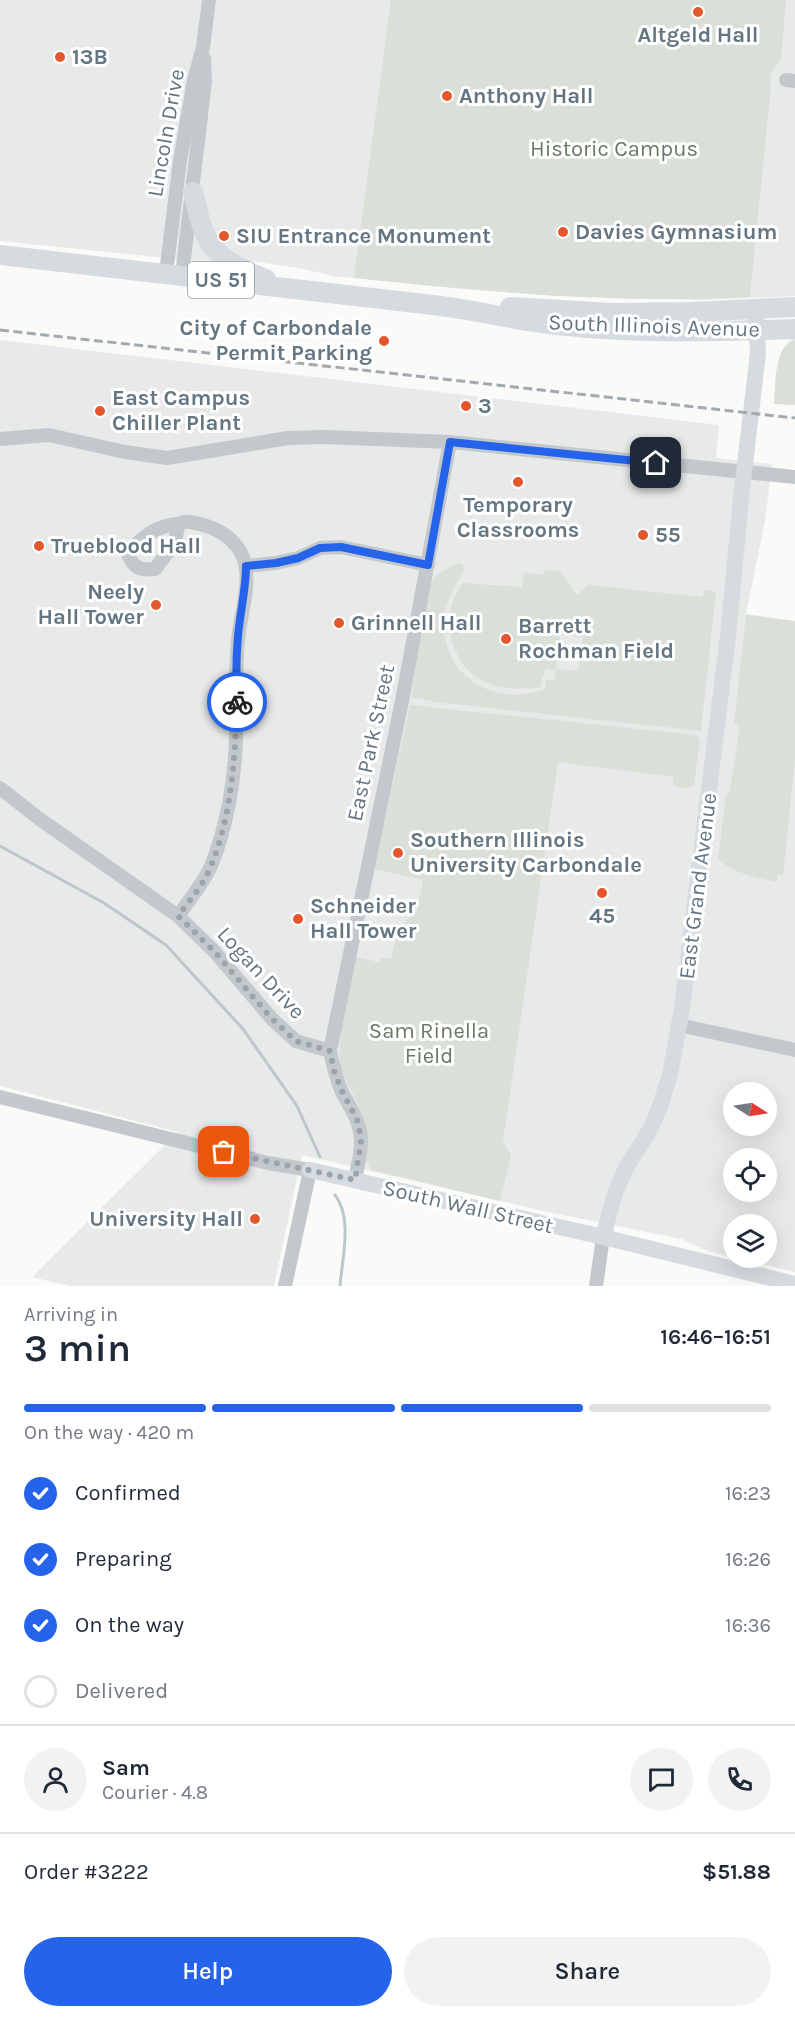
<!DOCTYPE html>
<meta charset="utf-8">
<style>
:root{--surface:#fff;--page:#f2f2f3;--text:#1f2937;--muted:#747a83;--line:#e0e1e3;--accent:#2563eb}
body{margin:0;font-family:Karla,sans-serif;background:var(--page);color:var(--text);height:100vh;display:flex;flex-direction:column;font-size:22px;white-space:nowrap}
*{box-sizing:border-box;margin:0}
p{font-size:20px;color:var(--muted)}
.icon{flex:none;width:33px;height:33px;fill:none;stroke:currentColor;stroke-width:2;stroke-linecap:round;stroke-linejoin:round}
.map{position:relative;height:1286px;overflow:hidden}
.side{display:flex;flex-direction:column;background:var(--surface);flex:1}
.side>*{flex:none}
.needle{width:39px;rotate:102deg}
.tools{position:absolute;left:723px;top:1082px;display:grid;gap:12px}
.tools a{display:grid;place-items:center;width:54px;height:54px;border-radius:50%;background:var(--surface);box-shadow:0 6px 24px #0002;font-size:30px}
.pin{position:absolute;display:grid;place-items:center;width:51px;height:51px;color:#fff;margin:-26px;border-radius:12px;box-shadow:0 3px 9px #0006}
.courier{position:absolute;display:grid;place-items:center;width:60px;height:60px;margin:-30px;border:4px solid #2563eb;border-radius:50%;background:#fff;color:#222;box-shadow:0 2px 8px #0007}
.overview em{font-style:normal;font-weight:600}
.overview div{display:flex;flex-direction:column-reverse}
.overview{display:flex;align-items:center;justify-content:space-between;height:102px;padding:0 24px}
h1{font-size:39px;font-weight:600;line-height:45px}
.bar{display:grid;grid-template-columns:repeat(4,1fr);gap:9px 6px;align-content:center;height:72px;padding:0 24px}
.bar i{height:8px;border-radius:4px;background:var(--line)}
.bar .current{background:var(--accent)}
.bar p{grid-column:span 4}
.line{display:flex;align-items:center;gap:15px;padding:0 24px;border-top:2px solid var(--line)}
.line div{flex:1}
.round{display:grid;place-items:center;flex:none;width:63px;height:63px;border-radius:32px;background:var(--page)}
ol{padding:0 24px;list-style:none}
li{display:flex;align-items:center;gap:18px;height:66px}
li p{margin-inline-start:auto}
li .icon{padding:6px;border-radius:50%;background:var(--accent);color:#fff;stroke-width:4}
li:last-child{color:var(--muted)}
li i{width:33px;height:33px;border:3px solid var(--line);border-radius:50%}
.cta{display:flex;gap:12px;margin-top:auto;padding:12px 24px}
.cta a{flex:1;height:69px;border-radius:36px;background:var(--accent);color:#fff;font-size:24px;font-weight:600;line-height:69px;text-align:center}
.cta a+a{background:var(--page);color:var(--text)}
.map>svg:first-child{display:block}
.built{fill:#e8e9e9;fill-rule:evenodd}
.green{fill:#dadfd7;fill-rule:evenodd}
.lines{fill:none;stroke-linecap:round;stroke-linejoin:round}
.stream{stroke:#bbc7cb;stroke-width:3}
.minor{stroke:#c3c8cc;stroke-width:14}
.major{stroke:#d6dbdf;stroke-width:16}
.highway{stroke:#d6dbdf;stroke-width:20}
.rail{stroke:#a2aab0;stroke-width:3;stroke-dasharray:9 4.5;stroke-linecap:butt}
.done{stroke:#99a4ac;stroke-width:6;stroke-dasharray:0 10.8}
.route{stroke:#2563eb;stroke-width:8}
.poi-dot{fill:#e4572e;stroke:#fff;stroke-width:2}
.labels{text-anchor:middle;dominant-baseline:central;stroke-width:6;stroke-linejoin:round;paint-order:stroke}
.shield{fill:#fff;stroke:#939fa8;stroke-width:1.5}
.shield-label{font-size:21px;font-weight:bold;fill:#657683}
.poi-label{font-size:22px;font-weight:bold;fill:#657683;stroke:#fff;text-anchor:start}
.street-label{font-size:22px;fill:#657683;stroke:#fff}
.park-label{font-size:22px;fill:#687a64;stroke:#fff}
</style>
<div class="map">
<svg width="795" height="1286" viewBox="0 0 795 1286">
<rect width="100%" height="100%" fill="#fafaf8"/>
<path class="built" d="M0 0H795V296L700 300 555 296 332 276 304 269 238 259 216 263 0 241Z
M0 340 719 425 716 458 772 464 765 521 746 614 795 621V1272L710 1252 682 1239 543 1211 302 1155 274 1286H70L32 1277 178 1132 0 1086ZM734 1092H766V1125H734ZM734 1158H766V1191H734ZM734 1224H766V1257H734Z"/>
<path class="green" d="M391 0H786L781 60C773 68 768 75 771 86L750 297C618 304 485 292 354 278Z
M795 339V405L774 404C776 384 773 347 795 339Z
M457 564H461L465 568C457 584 445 599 444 618 440 676 494 708 545 689L546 680H554L556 670 546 669 542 678 541 687C504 692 471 686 455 650 449 636 448 619 452 604 454 597 459 590 462 583L522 587 524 572 543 575 544 570 560 571 577 595 588 585 703 597 704 590 716 592 701 731 435 702 412 697 415 662 429 585 438 574ZM560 635 583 637 578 671 556 669Z
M746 615 795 621V760L783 875H778L776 882C755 878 736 873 718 860V857L726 796 730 790 739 733V728L737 727V724L734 723Z
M410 705 696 735 700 740 694 785 687 789 677 787 673 783V777L558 762 503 1141 511 1156 500 1201 372 1170C361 1159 370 1140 366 1126 362 1106 349 1090 342 1071 333 1045 351 985 356 957L379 962 381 958H391L399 927 417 911 423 880 374 869Z"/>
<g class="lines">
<path class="stream" d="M0 846 104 903 166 945 243 1029 297 1106 320 1157
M335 1195C353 1218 342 1259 340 1286"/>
<path class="minor" d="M786 80 795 81
M166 273 180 161 194 80 203 47 209 0
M182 275 205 82 204 58
M0 439 49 435 125 452 167 458 288 438 325 437 450 442 795 477
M246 566 276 563 298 558 320 548 341 547 428 565
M0 788 41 820 178 916 214 951 272 1019 296 1041 330 1051C333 1065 336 1079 342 1092 350 1108 360 1120 361 1139 362 1152 357 1167 355 1181
M178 916C189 900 203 884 211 866 227 827 235 779 236 737 237 704 235 673 238 640 240 613 255 576 240 551 229 533 209 525 190 522 185 521 182 523 177 524 157 526 140 538 128 554 133 568 141 571 155 569L174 544 179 524
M679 1025 795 1050
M330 1051 402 701 450 442
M0 1097 268 1163 310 1170 285 1286
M596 1286 603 1237"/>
<path class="major" d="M310 1170 603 1237 795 1284
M603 1237 615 1193 626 1168 651 1128 660 1106 670 1075 682 1008 728 636 741 498 758 353 756 319"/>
<path class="highway" d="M193 192C197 206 199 221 205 234 216 259 243 270 266 279
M0 255C145 271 289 289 433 305 469 309 505 318 541 323 625 334 711 332 795 329
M510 307 612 313 692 312 795 307"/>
<path class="rail" d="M0 330 795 418"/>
</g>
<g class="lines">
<path class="done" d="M224 1152 355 1180 361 1142 360 1134 358 1122 342 1091 334 1071 330 1051 296 1041 272 1019 214 951 178 916C190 900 204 884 211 866 232 814 235 757 237 702"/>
<path class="route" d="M237 702C236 680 236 658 238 636 240 612 246 590 246 566L276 563 298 558 320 548 341 547 428 565 450 442 656 463"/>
</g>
<g class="poi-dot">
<circle cx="698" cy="12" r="6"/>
<circle cx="60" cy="57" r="6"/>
<circle cx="447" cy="96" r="6"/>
<circle cx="563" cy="232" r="6"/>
<circle cx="224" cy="236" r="6"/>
<circle cx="384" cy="341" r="6"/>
<circle cx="466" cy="406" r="6"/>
<circle cx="100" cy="411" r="6"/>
<circle cx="518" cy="482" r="6"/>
<circle cx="643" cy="535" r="6"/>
<circle cx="39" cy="546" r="6"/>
<circle cx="156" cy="605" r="6"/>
<circle cx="339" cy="623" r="6"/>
<circle cx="506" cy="639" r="6"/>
<circle cx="398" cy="853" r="6"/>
<circle cx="602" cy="893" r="6"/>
<circle cx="298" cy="919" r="6"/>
<circle cx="255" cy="1219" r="6"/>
</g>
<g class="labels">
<rect class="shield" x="188" y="262" width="66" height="36" rx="4.5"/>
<g class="shield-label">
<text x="221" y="280">US 51</text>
</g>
<g class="poi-label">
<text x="698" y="35" text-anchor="middle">Altgeld Hall</text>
<text x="72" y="57">13B</text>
<text x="459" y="96">Anthony Hall</text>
<text x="575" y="232">Davies Gymnasium</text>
<text x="236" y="236">SIU Entrance Monument</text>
<text x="372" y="328" text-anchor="end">City of Carbondale<tspan x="372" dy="25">Permit Parking</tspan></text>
<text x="112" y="398">East Campus<tspan x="112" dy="25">Chiller Plant</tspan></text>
<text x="478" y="406">3</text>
<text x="518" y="505" text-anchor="middle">Temporary<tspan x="518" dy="25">Classrooms</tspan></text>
<text x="655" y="535">55</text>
<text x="51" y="546">Trueblood Hall</text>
<text x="144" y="592" text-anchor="end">Neely<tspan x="144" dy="25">Hall Tower</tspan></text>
<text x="351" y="623">Grinnell Hall</text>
<text x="518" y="626">Barrett<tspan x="518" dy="25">Rochman Field</tspan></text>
<text x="410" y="840">Southern Illinois<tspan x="410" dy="25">University Carbondale</tspan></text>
<text x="310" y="906">Schneider<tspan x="310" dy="25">Hall Tower</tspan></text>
<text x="602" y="916" text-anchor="middle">45</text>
<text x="243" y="1219" text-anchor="end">University Hall</text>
</g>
<g class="street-label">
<text transform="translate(166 133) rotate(-80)">Lincoln Drive</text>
<text transform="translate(654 326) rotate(2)">South Illinois Avenue</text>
<text transform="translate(371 743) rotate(-78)">East Park Street</text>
<text transform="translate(698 886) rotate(-83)">East Grand Avenue</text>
<text transform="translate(261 973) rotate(47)">Logan Drive</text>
<text transform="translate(468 1207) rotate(13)">South Wall Street</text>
</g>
<g class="park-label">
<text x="614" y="149">Historic Campus</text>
<text x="429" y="1031">Sam Rinella<tspan x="429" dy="25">Field</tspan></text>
</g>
</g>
</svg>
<div class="tools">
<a><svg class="needle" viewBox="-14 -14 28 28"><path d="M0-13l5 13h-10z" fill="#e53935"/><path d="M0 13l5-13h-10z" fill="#747a83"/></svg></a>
<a><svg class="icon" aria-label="locate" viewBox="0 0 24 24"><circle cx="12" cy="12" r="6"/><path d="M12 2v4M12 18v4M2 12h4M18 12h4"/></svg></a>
<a><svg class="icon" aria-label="layers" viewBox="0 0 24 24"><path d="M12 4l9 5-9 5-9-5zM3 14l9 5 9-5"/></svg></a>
</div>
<div class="pin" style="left:224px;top:1152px;background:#ea580c"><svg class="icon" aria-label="bag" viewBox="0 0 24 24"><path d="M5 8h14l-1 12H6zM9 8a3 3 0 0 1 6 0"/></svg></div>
<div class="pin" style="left:656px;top:463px;background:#1f2937"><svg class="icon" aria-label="home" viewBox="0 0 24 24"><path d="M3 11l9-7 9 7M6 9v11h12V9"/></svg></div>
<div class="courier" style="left:237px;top:702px"><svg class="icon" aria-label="bike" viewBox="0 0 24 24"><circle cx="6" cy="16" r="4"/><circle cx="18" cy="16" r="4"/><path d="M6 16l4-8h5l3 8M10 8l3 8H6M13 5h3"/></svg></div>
</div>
<section class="side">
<div class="overview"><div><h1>3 min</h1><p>Arriving in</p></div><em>16:46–16:51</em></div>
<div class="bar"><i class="current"></i><i class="current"></i><i class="current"></i><i></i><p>On the way · 420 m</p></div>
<ol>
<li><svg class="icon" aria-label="check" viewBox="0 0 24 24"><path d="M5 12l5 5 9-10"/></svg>Confirmed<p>16:23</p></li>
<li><svg class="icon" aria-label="check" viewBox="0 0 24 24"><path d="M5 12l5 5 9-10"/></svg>Preparing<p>16:26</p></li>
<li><svg class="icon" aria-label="check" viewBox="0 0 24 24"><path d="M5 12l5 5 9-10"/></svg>On the way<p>16:36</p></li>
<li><i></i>Delivered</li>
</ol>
<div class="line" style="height:108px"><a class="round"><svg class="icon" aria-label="person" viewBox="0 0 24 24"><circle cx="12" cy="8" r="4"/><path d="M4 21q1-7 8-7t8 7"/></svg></a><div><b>Sam</b><p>Courier · 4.8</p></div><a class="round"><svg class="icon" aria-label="chat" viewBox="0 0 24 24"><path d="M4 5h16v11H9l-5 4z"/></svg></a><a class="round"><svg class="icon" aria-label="phone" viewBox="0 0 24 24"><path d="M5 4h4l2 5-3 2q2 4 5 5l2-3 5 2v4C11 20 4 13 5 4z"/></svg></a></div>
<div class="line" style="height:78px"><div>Order #3222</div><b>$51.88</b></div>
<div class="cta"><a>Help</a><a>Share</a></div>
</section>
